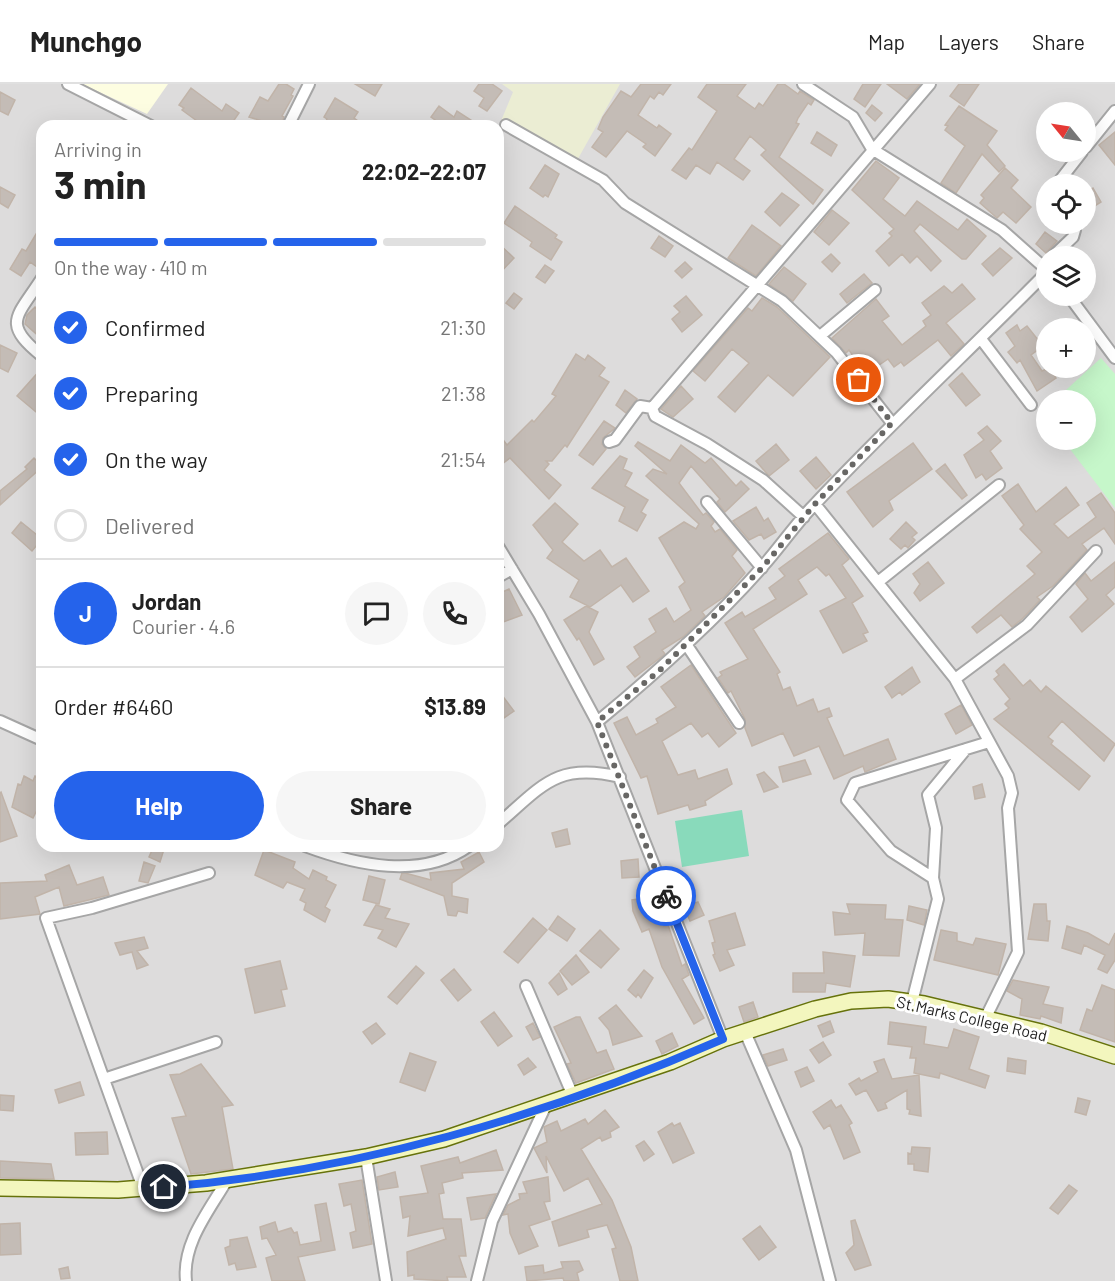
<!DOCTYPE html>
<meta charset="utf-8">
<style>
:root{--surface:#fff;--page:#f6f6f6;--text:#222;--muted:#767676;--line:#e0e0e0;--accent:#2563eb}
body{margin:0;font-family:Barlow,sans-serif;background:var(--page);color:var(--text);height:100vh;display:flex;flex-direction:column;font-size:22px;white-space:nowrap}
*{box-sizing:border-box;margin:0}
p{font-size:20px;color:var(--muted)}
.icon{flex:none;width:33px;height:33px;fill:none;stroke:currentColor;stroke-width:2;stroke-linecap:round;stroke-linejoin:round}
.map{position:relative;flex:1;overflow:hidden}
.panel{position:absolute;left:36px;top:36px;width:468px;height:732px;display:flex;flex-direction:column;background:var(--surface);border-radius:18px;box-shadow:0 6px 24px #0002}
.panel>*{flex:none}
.needle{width:39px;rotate:300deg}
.fabs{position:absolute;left:1036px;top:18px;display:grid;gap:12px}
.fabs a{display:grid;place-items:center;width:60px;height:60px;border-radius:50%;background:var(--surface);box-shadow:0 6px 24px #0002;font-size:30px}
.pin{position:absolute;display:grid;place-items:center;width:51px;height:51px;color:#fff;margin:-26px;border:3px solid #fff;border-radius:50%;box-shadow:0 2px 6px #0007}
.courier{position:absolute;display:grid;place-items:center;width:60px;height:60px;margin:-30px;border:4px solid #2563eb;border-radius:50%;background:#fff;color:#222;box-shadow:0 2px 8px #0007}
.headline em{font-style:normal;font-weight:700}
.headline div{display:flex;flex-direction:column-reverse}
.headline{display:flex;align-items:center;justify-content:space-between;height:102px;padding:0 18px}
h1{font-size:39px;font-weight:700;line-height:45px}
.bar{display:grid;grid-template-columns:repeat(4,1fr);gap:9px 6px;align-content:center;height:72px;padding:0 18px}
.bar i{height:8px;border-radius:4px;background:var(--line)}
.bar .on{background:var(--accent)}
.bar p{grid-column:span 4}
.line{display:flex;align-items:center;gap:15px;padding:0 18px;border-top:2px solid var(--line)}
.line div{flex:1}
.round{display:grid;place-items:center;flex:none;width:63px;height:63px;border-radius:32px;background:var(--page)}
ol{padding:0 18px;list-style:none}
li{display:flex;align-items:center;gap:18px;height:66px}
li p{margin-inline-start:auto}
li .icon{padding:6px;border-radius:50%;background:var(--accent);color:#fff;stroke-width:4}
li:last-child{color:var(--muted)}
li i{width:33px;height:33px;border:3px solid var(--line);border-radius:50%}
.action{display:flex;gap:12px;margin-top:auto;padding:12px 18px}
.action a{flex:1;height:69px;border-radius:36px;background:var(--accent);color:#fff;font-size:24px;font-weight:700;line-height:69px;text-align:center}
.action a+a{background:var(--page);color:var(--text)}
header{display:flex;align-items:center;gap:36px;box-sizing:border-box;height:84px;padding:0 30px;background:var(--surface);border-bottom:2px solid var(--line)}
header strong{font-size:28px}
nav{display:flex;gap:33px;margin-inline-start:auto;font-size:21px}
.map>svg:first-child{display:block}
.residential{fill:#dddcdc;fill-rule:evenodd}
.education{fill:#fdfde1}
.farmland{fill:#ebedd3}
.park{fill:#c6f7ca}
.pitch{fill:#89dabb}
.building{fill:#c4bcb6;stroke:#c1b4a9;stroke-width:1.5}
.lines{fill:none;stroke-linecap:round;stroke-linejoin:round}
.minor-casing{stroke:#a6a6a6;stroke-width:14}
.secondary-casing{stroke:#66720b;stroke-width:18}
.minor{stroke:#fff;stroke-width:10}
.secondary{stroke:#f3f6be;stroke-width:15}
.done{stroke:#686765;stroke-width:6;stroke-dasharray:0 10.8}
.route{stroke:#2563eb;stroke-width:8}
.labels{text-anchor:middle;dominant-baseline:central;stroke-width:6;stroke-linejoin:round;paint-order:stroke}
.street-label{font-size:16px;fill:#1f1f1f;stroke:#fff}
</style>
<header>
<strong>Munchgo</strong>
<nav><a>Map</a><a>Layers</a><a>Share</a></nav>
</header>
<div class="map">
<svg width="1115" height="1197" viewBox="0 0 1115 1197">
<rect width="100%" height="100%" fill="#f0ece6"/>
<path class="residential" d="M0 0H1115V1197H0ZM1047 28H1086V68H1047ZM42 42H498V762H42ZM1047 100H1086V140H1047ZM1047 172H1086V212H1047ZM1047 244H1086V284H1047ZM1047 316H1086V356H1047Z"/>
<path class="education" d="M82 0H168L147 30Z"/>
<path class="farmland" d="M502 0H620L575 80 501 37 513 8Z"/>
<path class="park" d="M1101 274 1115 290V424L1063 356H1086V316H1055Z"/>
<path class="pitch" d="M742 726 749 772 682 783 675 737Z"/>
<path class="building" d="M279 0H286L294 5 291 11 293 12 282 32 284 33 281 42H259L262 37 249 33 260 13 268 17Z
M355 0H382L375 12Z
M479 0H492L502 7 487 27 479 22 484 14 474 7Z
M641 0H671L663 11 659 8 654 15 650 12 638 31 657 44 659 41 671 50 655 72 643 63 646 60 627 47 606 73 592 63 603 48 598 45 603 33 621 7 631 13Z
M707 0H746L737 12 755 25 759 19 763 22 778 0H784L798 10 800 7 814 16 811 21 808 19 798 34 796 39 799 40 779 73 823 106 813 120 761 71 766 66 750 52 734 75 750 87 743 96 717 78 710 90 696 81 686 95 672 86 689 64 692 66 717 27 698 13Z
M863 0H881L865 23 854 15Z
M887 0H920L907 15Z
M959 0H979L964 22 950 12Z
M191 4 222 27 226 20 239 29 230 42H204L182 26 184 24 179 21Z
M0 8 15 16 8 31 0 27Z
M335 14 358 28 354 34 365 42H323L327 35 324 33Z
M872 21 882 29 875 37 866 29Z
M439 22 454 33 457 27 480 42H444L431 33Z
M959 22 997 47 987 61 1005 82 999 88 982 70 956 109 941 99 965 62 945 46 948 42 945 41Z
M817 48 837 61 831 72 811 59Z
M1115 48V81L1099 61Z
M876 77 899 94 883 115 905 132 917 117 958 146 967 135 986 152 966 175H962L920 140 914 147 941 177 931 187 917 172 910 179 902 170 889 182 876 167 892 152 889 149 894 145 852 106Z
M545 81 559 90 548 113 545 111 543 113 530 104Z
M1005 84 1018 96 1011 104 1031 123 1016 139 1003 128 997 134 980 119 984 114 981 111Z
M0 103 15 111 8 124 0 119Z
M1093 104 1101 118 1090 125 1086 119V109Z
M782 109 799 121 780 142 765 128Z
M515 122 557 151 555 154 562 158 551 176 530 162 532 158 504 139Z
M832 126 849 139 829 161 814 148Z
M42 140V174L37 183 30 178 21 192 10 185 22 165 26 167Z
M752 141 781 162 756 192 728 174Z
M1045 148 1057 157 1046 169 1036 160Z
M659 152 673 162 665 173 651 164Z
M498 159 514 174 498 191Z
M1000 164 1012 174 993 192 982 180Z
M831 170 840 179 832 188 822 178Z
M685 178 692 185 682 194 675 187Z
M545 181 554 187 545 199 536 193Z
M784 183 806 200 793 217 769 200Z
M864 190 872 199 847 219 840 210Z
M962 200 975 215 946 239 964 260 951 272 938 256 904 282 901 278 894 283 888 275 866 290 849 266 846 269 832 254 876 215 889 232 882 237 902 261 926 242 923 237 931 231 922 219 944 202 952 209Z
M514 209 522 215 514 225 506 219Z
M686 212 702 231 682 248 672 235 680 228 674 222Z
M762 214 777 223 830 273 793 312 768 291 735 328 718 313 749 279 732 265 705 297 693 287 748 224 752 227Z
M35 223 42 230V255L25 240 27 231Z
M1017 241 1020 247 1027 242 1043 262 1031 271 1042 287 1049 284 1056 294 1037 307 1020 276 1017 279 1008 268 1015 262 1006 249Z
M0 261 17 269 8 288 0 284Z
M576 270 585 276 588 271 605 284 599 292 609 298 567 363 565 361 552 377H546L549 380 544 386 561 401 549 415 510 374 498 383V349L507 361 532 336 534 338 556 312 552 310Z
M42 284V333L17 312Z
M962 289 980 311 966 322 949 301Z
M681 302 693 315 673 333 661 325Z
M625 306 637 315 626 329 616 321Z
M604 337 615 344 603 354 602 360 606 365 593 381 579 371Z
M987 342 1001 357 990 367 1002 384 986 396 982 390 976 394 964 371 984 356 978 349Z
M638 358 670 377 681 361 705 379 711 374 736 402 741 397 749 405 725 428 717 418 720 415 691 382 679 399 703 431 706 429 714 438 711 442 715 448 720 445 737 466 732 472 745 489 724 513 702 528 705 532 683 553 662 566 665 570 635 593 627 583 640 573 634 563 656 548 649 535 666 524 674 538 691 526 679 503 685 498 659 454 684 438 696 445 699 440 646 392 653 385 667 390 635 362Z
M913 359 932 385 889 417 893 426 873 443 847 408Z
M776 360 789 376 769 392 756 377Z
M620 372 627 375 623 385 632 389 625 402 648 416 641 428 646 431 637 447 619 437 625 423 592 404Z
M42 373V383L0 421V407L27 385 25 383 34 374 37 377Z
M816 373 831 391 816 405 800 387Z
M945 380 967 411 962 415 936 387Z
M1018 400 1036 428 1066 403 1079 421 1054 440 1068 454 1096 433 1087 419 1101 409 1115 429V460L1104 444 1082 460 1087 466 1053 502 1037 513 1040 516 1022 535 1012 543 1001 531 977 549 972 543 1035 490 1027 482 1042 468 1020 445 1024 441 1002 412Z
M555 419 578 440 562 458 584 477 600 466 612 483 626 474 649 507 633 518 621 501 590 523 570 513 579 496 547 474 553 466 533 441Z
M756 423 764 437 768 434 776 448 764 455 761 450 749 456 733 437Z
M21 438 42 455 32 467 12 449Z
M906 438 917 449 912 453 915 456 908 464 905 461 901 465 890 455Z
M828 449 849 475 842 481 863 512 852 519 868 548 863 550 867 557 843 569 820 527 846 514 829 490 826 492 817 483 798 496 807 510 753 545 780 588 777 590 783 606 790 603 797 622 813 615 818 628 829 624 832 632 827 634 844 672 888 655 896 675 865 688 863 682 834 695 819 662 794 672 783 649 752 662 745 644V635L731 607 728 609 718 594 722 591 720 588 748 575 725 539 742 528 745 533 776 515 769 504 785 492 779 485Z
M928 478 944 499 920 517 914 509 920 500 913 490Z
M1115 478V503L1106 511 1114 520 1082 548 1070 533 1088 515 1076 500 1085 489 1091 497Z
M509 505 522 531 498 540V510Z
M586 522 598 528 589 548 604 575 594 581 579 554 577 556 564 536Z
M1004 580 1023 602 1030 596 1041 608 1046 602 1115 660 1104 677 1062 637 1048 653 1053 657 1051 660 1090 692 1079 706 994 635 1009 624 1005 620 1010 615 994 595 999 591 996 587Z
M691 581 736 649 719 663 708 649 702 653 691 639 662 657 678 691 695 686 698 695 727 685 732 700 705 717 706 721 690 726 688 721 658 730 647 692 641 694 614 639 627 633 636 651 658 639 656 635 676 623 661 603Z
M912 583 920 598 902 611 900 608 892 614 885 603Z
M498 606 514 627 498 638Z
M961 621 972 641 956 650 945 630Z
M805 676 811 690 783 698 779 683Z
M764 688 778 703 764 708 757 691Z
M24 692 33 697 35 692 42 695V728H36L33 734 12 723 18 700 21 701Z
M982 700 985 713 975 715 973 703Z
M1 708 17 752 0 758V709Z
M567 745 570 760 556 763 552 749Z
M154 762H165L160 778 149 773Z
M264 766 295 778 293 784 309 795 313 786 327 793 326 796 336 801 325 823 330 826 325 838 304 826 306 819 300 816 305 805 287 798 283 804 255 791Z
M479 768 484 778 452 799V812L468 815 467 829 458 827 456 832 448 831 444 812 400 795 402 789H405L431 796 430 789 464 785 461 778Z
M638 775 639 793 622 794 621 777Z
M144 778 155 782 148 799 139 797Z
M69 781 77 801 103 793 109 811 64 822 59 803 35 813 40 830 0 835V799L47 797 45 791Z
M369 792 385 796 379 820 363 816Z
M652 813 664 842 668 841 682 882 685 880 689 891 682 895 704 934 694 940 662 883 649 845 642 848 633 827 632 816Z
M698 818 704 831 690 837 684 823Z
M847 820 886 821 885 835 903 836 899 872 863 871 865 849 835 851 833 828 850 830Z
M1034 820H1046L1047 837H1050L1048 857 1028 855Z
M376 821 390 825 385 834 409 840 396 863 378 854 383 846 364 841Z
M909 822 927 826 924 841 907 836Z
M735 829 745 861 727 866 734 881 720 887 713 871 715 870 712 859 715 858 709 837Z
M558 832 575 845 567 857 549 845Z
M533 834 547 846 518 879 504 868Z
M1067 842 1088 849 1109 861 1115 849V876L1107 889 1098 885 1105 871 1084 861 1081 870 1062 864Z
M600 846 619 865 601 884 580 867Z
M941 846 957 849V857L973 861 976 854 1006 860 998 891 934 876Z
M144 853 148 864 137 867 148 881 137 885 132 868 120 871 115 859Z
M823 868 855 872 850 903 826 899 825 908H793V889H824Z
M576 871 589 888 572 901 560 887Z
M280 877 287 905 281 906 285 922 255 929 245 885Z
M416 882 424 889 397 920 388 913Z
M454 885 471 906 458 917 441 896Z
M644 886 653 894 641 914 638 910 636 913 628 906Z
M559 889 567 905 558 911 549 899Z
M1013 896 1049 903 1043 920 1063 924 1061 939 1041 932 1040 935 1020 931 1022 915 1007 907Z
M1102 901 1115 906V958L1080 946 1087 925 1092 927Z
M753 918 758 933 744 938 739 923Z
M616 921 642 952 613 961 609 946 599 934Z
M494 928 512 952 498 962 481 938Z
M576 933H580L597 969 606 966 614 985 576 999 567 980 571 979 554 943Z
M830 937 834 948 823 953 818 942Z
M890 938 926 943 924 960 948 964 954 945 979 953 969 985 989 992 985 1004 940 989 939 994 914 989 916 974H910L912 963 888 960Z
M376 939 385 950 372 960 363 948Z
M533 939 540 953 533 956 526 943Z
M672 949 678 962 662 970 656 957Z
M823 958 831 971 819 979 810 966Z
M783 965 787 976 768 982 763 971Z
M410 969 436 978 425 1007 400 998Z
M528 974 536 983 524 991 518 981Z
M1008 974 1026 977 1025 990 1007 987Z
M884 975 892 995 919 991 921 1032 909 1030 910 1026 907 1025V1006L885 1019 887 1024 878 1027 866 1006 856 1011 849 1000 859 994 861 997 878 988 874 978Z
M201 980 233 1021 222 1023 233 1085 191 1090 172 1034 186 1032 170 991 180 990Z
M807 983 814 997 801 1003 795 988Z
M80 998 84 1011 59 1019 55 1006Z
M0 1011 14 1012 13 1027 0 1026Z
M1078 1014 1090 1017 1086 1031 1075 1028Z
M831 1016 836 1024 841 1021 852 1039 849 1041 860 1068 844 1075 830 1041 824 1045 813 1028Z
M605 1026 619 1043 610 1048 611 1053 602 1057 600 1053 581 1065 612 1116 631 1163 638 1197H620L612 1165 616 1164 607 1141 587 1146 589 1153 559 1162 552 1138 602 1120 588 1094 564 1107 546 1072 547 1089 534 1064 547 1058 544 1043 557 1037 561 1047 585 1035 588 1040Z
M672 1039 674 1042 680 1039 694 1069 673 1079 658 1048Z
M107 1048 108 1070 76 1071 75 1049Z
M644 1057 654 1070 644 1077 636 1062Z
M912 1063 930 1064 928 1088 914 1086V1080H908V1069L911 1070Z
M496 1066 503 1086 462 1089 463 1094 442 1099 444 1109 439 1110 443 1135H461L466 1172H459L466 1193H447L448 1197 414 1195V1191L408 1192 407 1168 446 1155 443 1144 408 1152 410 1132 403 1134 400 1113 428 1109 421 1082 458 1073 460 1079Z
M0 1077 51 1080 54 1095 0 1094Z
M395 1088 398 1103 379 1106 377 1093Z
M548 1093 550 1117 544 1118 550 1135 529 1142 538 1162 519 1170 510 1149 508 1130 503 1131 508 1121 520 1115 519 1110 527 1109 523 1098Z
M362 1096 372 1160 353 1164 350 1149 356 1147 351 1120 344 1122 339 1100Z
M1069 1101 1077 1107 1058 1130 1050 1124Z
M496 1110 485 1134 471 1136 467 1114Z
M326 1119 335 1166 298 1173 305 1197H272L266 1174 276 1171 267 1154 262 1155 260 1143 275 1138 278 1148 291 1144 294 1149 297 1148 300 1161 321 1157 315 1121Z
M855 1136 871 1181 855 1186 846 1169 854 1161 851 1137Z
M20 1139 21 1170 0 1171V1140Z
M760 1142 776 1163 759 1176 743 1155Z
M247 1153 256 1183 237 1186 235 1179 229 1181 225 1164 230 1162V1156Z
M579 1177 583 1186 577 1189 579 1197H564L563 1194 527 1197 525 1183 543 1181 544 1189 563 1184 561 1178Z
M68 1183 70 1194 61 1195 59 1185Z"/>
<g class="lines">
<g class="minor-casing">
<path id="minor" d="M68 0 151 42
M803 0 853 33 872 65 1002 146 1047 186
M506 41 603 96 625 119 782 217 836 268 892 339
M288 42 309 0
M1086 63 1115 27
M1057 100 1082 68
M1053 172 1073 153 1075 146 1069 140
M42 194C17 233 1 239 42 272
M1069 212 1115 274
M820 252 875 206
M981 255 1031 321
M609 358 615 356 640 322 652 324
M707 418 762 484
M815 420 955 595 1008 692 1012 709 1008 724 1018 868 985 935
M804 433 763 396 707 360 655 332 652 324 930 0
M498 462 539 530 597 638 723 955
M498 493 512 485
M878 498 999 401
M686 560 739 639
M955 595 1027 541 1096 467
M0 637 42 656
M597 638C655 590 713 539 763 482 781 462 796 439 815 420 890 340 970 266 1047 188
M498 740C543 701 557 678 620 693
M305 762C356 781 421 796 469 762
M933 794 936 744 928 711 966 665
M526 902 573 1012
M912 918 938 815 933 794 891 767 847 716 855 699 989 658
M745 948 796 1066 830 1197
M104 995 216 958
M366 1073 386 1197
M143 1104 46 834 92 824 209 789
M186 1197C182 1159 209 1127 227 1096
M477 1197 492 1137 546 1021"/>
</g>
<g class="secondary-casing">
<path id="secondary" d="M0 1104 118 1106 206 1099 366 1073 444 1055 670 978 723 955 815 925 851 917 888 915 924 920 1041 948 1115 972"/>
</g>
<use href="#minor" class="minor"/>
<use href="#secondary" class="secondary"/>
</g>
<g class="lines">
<path class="done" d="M666 812 597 638 659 587 762 484 815 420 892 339 859 296"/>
<path class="route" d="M164 1103C355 1088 547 1032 723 955L666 812"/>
</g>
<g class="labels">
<g class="street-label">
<text transform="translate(972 934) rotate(13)">St.Marks College Road</text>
</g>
</g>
</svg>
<div class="fabs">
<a><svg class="needle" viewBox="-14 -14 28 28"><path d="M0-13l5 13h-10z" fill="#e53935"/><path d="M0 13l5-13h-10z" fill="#767676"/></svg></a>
<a><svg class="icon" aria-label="locate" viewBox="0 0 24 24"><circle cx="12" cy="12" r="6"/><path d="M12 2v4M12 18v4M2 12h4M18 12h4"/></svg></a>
<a><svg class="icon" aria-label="layers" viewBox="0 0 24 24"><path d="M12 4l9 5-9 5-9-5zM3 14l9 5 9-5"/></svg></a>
<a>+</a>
<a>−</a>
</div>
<div class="pin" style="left:859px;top:296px;background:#ea580c"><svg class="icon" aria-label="bag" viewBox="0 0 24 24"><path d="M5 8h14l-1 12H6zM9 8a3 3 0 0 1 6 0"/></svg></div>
<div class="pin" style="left:164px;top:1103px;background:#1f2937"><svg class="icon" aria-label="home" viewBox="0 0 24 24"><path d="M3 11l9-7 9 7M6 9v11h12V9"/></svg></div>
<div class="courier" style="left:666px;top:812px"><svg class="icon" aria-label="bike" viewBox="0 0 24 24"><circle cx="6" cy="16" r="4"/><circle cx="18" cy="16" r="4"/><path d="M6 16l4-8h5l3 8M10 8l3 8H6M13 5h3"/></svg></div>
<section class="panel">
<div class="headline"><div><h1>3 min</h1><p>Arriving in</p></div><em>22:02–22:07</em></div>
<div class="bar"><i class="on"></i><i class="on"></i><i class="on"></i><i></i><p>On the way · 410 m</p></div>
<ol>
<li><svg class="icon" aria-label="check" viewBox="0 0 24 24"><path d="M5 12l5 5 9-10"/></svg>Confirmed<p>21:30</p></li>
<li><svg class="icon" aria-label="check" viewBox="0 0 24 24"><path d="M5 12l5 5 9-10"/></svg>Preparing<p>21:38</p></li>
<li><svg class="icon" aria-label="check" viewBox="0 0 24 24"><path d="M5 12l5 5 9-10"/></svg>On the way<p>21:54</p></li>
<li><i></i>Delivered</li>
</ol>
<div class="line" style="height:108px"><b class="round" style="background:var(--accent);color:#fff">J</b><div><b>Jordan</b><p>Courier · 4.6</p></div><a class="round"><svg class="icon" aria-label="chat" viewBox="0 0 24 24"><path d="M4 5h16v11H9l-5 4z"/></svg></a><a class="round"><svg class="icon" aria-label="phone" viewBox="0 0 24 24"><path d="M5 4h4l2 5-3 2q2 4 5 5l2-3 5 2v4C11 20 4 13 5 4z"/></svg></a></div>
<div class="line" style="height:78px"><div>Order #6460</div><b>$13.89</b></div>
<div class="action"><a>Help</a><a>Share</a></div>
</section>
</div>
